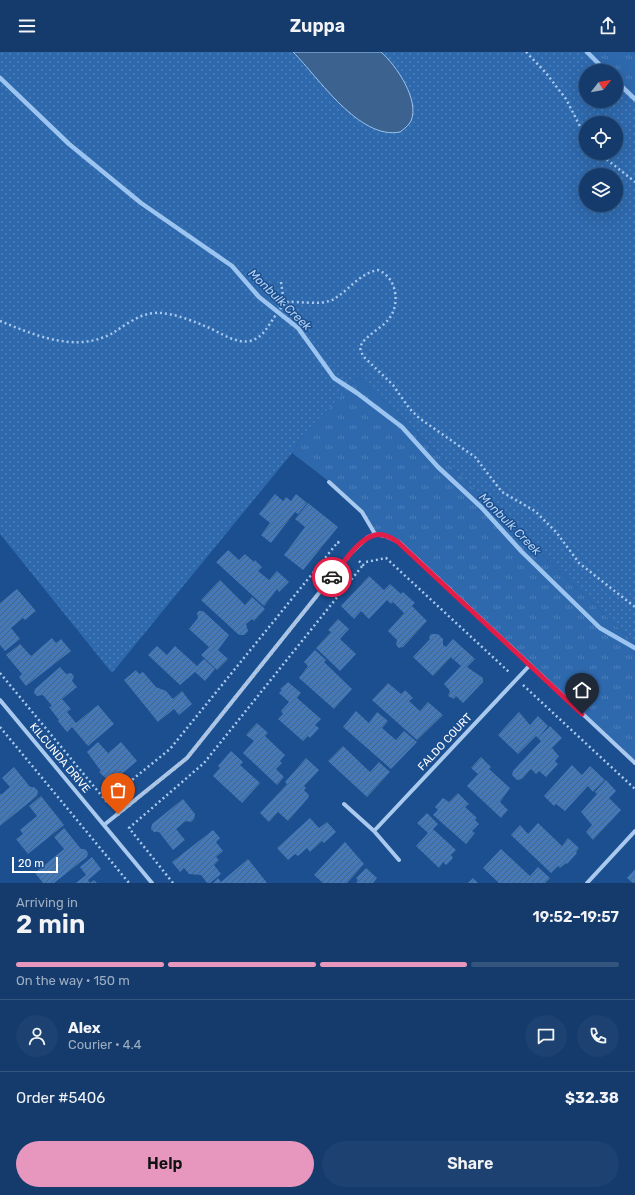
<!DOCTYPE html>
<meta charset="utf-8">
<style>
:root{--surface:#143b6b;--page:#1d4271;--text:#f1f3f6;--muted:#9dadc1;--line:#33557e;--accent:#e797bd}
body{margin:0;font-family:Rubik,sans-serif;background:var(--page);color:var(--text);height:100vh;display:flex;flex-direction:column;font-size:15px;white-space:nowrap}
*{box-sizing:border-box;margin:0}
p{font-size:13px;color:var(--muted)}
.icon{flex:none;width:22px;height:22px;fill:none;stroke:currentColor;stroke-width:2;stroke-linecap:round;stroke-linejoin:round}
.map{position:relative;height:831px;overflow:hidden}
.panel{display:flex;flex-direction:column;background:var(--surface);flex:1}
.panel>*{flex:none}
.needle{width:26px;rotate:59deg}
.fabs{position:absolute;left:579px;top:12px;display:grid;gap:8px}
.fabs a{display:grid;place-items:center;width:44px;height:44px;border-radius:50%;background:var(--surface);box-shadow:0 4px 16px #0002,0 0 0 1px var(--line);font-size:20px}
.scale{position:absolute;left:12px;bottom:10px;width:46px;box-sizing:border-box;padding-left:4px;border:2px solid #fff;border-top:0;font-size:11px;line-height:14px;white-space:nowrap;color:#fff;-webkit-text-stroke:3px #1b4f8f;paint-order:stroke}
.pin{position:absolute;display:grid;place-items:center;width:34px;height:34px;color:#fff;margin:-41px -17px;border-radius:50% 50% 50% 0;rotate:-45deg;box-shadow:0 0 4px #0007}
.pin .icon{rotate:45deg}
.courier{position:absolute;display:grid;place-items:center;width:40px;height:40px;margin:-20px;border:3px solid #e11d48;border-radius:50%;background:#fff;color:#222;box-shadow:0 1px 5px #0007}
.summary em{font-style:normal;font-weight:600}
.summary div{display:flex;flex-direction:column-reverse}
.summary{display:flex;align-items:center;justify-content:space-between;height:68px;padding:0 16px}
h1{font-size:26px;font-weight:600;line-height:30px}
.bar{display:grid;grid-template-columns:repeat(4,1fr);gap:6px 4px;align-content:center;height:48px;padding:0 16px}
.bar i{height:5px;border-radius:3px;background:var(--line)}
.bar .selected{background:var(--accent)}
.bar p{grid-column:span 4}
.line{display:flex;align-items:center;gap:10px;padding:0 16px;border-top:1px solid var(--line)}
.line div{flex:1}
.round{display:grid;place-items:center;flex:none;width:42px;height:42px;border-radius:21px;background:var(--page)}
.action{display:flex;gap:8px;margin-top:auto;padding:8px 16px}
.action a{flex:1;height:46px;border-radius:24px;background:var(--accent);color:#111;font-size:16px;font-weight:600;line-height:46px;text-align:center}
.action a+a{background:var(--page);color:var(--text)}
header{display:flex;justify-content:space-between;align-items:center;height:52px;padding:0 16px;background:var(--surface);font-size:18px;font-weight:600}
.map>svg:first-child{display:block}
.grass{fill:url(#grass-dots);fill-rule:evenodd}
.park{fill:url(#park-tufts)}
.water{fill:#3c6290;stroke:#9cc4f0}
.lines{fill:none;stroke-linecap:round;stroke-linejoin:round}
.stream{stroke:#9cc4f0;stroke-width:4.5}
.building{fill:url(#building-hatch)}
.path{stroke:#a9c9ee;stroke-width:2.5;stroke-dasharray:2 3;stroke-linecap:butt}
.street{stroke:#a9c9ee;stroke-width:4}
.done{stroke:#afc1d8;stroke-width:4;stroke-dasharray:0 7.2}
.route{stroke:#e11d48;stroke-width:5}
.labels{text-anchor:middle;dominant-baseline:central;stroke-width:3;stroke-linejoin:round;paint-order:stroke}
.street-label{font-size:11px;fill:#fff;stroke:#1b4f8f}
.water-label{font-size:12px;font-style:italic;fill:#b5d3f5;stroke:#1b4f8f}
</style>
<header><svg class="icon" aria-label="menu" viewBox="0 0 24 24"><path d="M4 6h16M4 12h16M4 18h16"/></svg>Zuppa<svg class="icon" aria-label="share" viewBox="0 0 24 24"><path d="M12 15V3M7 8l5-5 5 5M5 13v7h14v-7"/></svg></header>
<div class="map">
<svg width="635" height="831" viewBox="0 0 635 831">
<defs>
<pattern id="grass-dots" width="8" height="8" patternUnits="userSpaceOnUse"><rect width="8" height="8" fill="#2e69ad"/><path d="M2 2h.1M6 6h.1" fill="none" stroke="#4d80b9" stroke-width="1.8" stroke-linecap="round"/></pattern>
<pattern id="park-tufts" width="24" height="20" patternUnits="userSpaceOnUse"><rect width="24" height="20" fill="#2e69ad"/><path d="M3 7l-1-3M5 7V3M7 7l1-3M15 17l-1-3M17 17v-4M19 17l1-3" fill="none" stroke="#4d80b9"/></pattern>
<pattern id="building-hatch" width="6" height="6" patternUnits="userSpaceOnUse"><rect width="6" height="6" fill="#4478b7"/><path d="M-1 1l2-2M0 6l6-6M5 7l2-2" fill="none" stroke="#486282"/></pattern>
</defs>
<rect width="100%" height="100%" fill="#1b4f8f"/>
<path class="grass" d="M0 0H587L606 19H586V49H616V28L635 47V592L359 325 302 384 292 401 112 621 0 482ZM586 71H616V101H586ZM586 123H616V153H586Z"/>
<path class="park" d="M587 0H635V47L616 28V19H606Z
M359 325 635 592V711L399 490 375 482C357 448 322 424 292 401L302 384Z"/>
<path class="water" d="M293 0H381C396 13 420 48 411 69 409 73 404 77 400 80 359 88 319 26 293 0Z"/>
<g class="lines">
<path class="stream" d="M587 0 606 19
M0 26 69 92 141 151 232 214 259 245 298 276 334 326 357 341 402 375 438 415 481 455 522 500 600 576 635 596
M616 29 635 47"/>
</g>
<path class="building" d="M275 442 283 449 286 445 291 449 296 442 307 451 298 462 295 460 271 491 261 483 270 471 259 462Z
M308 451 338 475 303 518 284 503 305 475 295 467Z
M228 498 239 508 245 502 254 510 255 508 262 515 258 519 269 528 277 519 289 530 279 540 277 537 264 554 216 510Z
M369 524 384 538 390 532 401 542 403 540 415 551 412 554 427 569 403 595 399 596 396 593 397 588 388 579 404 561 393 550 391 552 387 548 369 567 361 559 354 567 341 554Z
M220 528 245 553 252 545 265 557 254 569 252 567 246 572 248 579 244 583H239L201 548Z
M17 537 36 559 25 568 23 566 11 576 20 587 5 599 0 593V551Z
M199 559H203L229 583 218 598 228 607 217 618 201 603 209 595 189 577 198 566 197 561Z
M338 567 349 577 340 587 356 602 340 619 316 596 331 580 328 578Z
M431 582H438L443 587V593L446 595 453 587 464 597 453 608 451 605 433 624 413 605 430 587 429 585Z
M52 586 56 591 61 587 71 599 26 634 19 625 22 622 6 603 20 592 31 604Z
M157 594 167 603 175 594 197 614 204 607 215 617 205 629 195 620 180 633 148 603Z
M464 597 475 607 467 615 483 626V630L463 651 456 644 454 647 448 644 450 639 444 632 461 614 454 608Z
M315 598 326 608 324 610 352 637 334 657 299 626 308 614 304 610Z
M60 615 66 622 71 621 74 624 72 629 77 635 62 647 71 657 67 660 76 671 98 653 114 672 88 694 72 675 67 680 58 669 59 668 49 655 52 654 43 643 37 644 34 641 35 637Z
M136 618 139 622 143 620 156 635 166 639 173 647 182 639 192 652 179 663 174 657 158 670 124 628Z
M288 630 301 641 297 646 321 667 315 673 319 676 310 686 308 684 303 689 278 667 283 662 281 659 289 650 279 641 282 638 280 637Z
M388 631 401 642 405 638 413 646 409 649 420 659 428 650 443 663 417 688 372 648Z
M356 659 369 671 377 660 388 669 382 676 396 688 404 679 417 690 391 717 343 675Z
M519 660 530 673 538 664 548 674 538 686 536 684 518 702 498 683Z
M257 671 268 681 265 684 285 703 280 709 282 711 276 717 284 725 277 733 243 701 254 689 246 683Z
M550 674 562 686 552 696 559 704 555 709 558 712 546 725 539 719 536 722 531 717 522 727 517 728 512 723 513 719 541 689 538 686Z
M98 690 108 701 121 690 137 709 111 731 99 720 101 719 87 700Z
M343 694 370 720 379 710 390 720 367 745 328 709Z
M231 699 243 710 240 713 260 731 242 751 213 724 220 716 218 714Z
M481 705 491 715 489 717 510 736 500 750 508 758 501 766 467 734 478 722 471 716Z
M306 706 319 718 304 734 306 736 304 738 309 743 308 746 288 769 278 760 269 770 260 761 287 732 285 730Z
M572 713 582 723 590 714 605 728 593 740 588 734 565 759 556 752 554 754 544 744Z
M14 715 30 735H34L38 739 37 744 0 774V742H2L10 735 2 726Z
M606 728 616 739 609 746 621 758 593 788 586 780 592 773 581 760 597 742 595 740Z
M458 741 469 752 465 755 477 766 475 768 479 772 472 779 475 781 466 792 433 763 438 758 435 755 443 746 449 750Z
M41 744 64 773 28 802 16 787 23 782 20 778 37 764 29 754Z
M183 747 195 762 194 767 191 770 186 769 176 777 185 788 173 798 159 780H154L151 777 152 772Z
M427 761 438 772 433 777 456 798 451 803 453 806 446 813 443 810 439 816 416 794 428 781 417 771Z
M310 766 319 776 327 770 336 780 324 791 322 789 310 800 307 796 298 804 295 802 288 808 277 796Z
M538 771 562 794 568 786 579 796 576 800 577 801 567 812 566 811 560 816 558 814 551 821 511 783 520 773 528 782Z
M64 776 81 797H85L88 801 87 805 54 831H43L35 821 64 797 54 785Z
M213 778 220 786 216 790 223 799 216 805 219 808 214 813 221 822 210 831H207L201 823 189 822 184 816 180 820 172 810Z
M345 790 364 812 347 831H323L314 823Z
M501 797 530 824 538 815 550 826 545 831H499L483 816Z
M92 805 101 817 88 828 90 831 94 828 97 831H76L86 823 80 815Z
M248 807 267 831H213L218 826 221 830Z
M366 816 377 826 373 831H356L358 828 356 826Z
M635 817V831H633L627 826Z
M473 826 478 831H468Z"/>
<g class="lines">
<path class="path" d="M526 0 546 21 566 47 586 86
M599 101 635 130
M281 230 284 251
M0 269C35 283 74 301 111 282 126 273 142 259 161 261 176 262 193 269 207 275 220 280 235 292 250 289 268 285 273 260 287 250 300 249 321 254 334 247 349 238 360 221 378 218 397 225 401 253 388 268 380 277 369 282 362 291L360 296 363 304 393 333 409 356 419 366 475 405 502 440 535 459 557 481 579 511 635 555
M359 509 363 513 366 510 386 506 509 620
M0 621 106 749 170 697 338 490 340 493
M523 633 635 737
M0 675 129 831
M173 831 129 776 204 711 363 513"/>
<path class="street" d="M329 430 362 460 375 482 385 484 399 490 635 711
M0 648 152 831
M344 752 374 779 399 808
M104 773 187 706 351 501 368 485 375 482
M374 779 530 613
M587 831 635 779"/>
</g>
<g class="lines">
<path class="done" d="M118 762 187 706 332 525"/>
<path class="route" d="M332 525C342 513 359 486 375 483 383 481 392 486 398 490L582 662"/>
</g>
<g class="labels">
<g class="street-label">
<text transform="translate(445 690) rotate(-47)">FALDO COURT</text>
<text transform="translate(60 706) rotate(50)">KILCUNDA DRIVE</text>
</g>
<g class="water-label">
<text transform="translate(280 248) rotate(44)">Monbulk Creek</text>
<text transform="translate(510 472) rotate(45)">Monbulk Creek</text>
</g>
</g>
</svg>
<div class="fabs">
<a><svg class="needle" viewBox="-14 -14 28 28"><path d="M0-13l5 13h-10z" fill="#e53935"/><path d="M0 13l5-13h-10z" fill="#9dadc1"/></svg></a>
<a><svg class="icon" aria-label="locate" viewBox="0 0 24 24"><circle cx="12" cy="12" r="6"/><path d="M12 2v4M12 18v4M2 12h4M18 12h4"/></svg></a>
<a><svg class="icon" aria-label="layers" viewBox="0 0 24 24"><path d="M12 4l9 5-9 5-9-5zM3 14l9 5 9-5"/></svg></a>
</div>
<div class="scale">20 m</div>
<div class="pin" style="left:118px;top:762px;background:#ea580c"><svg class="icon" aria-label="bag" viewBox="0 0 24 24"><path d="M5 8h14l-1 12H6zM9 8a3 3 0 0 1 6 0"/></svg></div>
<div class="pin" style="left:582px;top:662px;background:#1f2937"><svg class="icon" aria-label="home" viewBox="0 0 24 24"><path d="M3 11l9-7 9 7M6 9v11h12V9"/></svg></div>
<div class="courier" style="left:332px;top:525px"><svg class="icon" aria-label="car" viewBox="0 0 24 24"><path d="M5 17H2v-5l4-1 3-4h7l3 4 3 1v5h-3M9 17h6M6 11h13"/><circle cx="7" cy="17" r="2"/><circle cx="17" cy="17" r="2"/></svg></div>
</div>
<section class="panel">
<div class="summary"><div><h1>2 min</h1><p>Arriving in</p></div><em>19:52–19:57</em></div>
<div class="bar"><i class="selected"></i><i class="selected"></i><i class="selected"></i><i></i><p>On the way · 150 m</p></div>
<div class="line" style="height:72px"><a class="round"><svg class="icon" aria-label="person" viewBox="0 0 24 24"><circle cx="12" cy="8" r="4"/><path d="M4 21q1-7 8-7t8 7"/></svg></a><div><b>Alex</b><p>Courier · 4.4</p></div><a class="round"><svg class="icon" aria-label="chat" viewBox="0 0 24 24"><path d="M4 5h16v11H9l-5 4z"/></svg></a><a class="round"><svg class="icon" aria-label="phone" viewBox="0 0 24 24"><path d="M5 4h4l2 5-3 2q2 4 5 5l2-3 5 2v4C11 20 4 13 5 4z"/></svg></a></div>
<div class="line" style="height:52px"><div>Order #5406</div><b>$32.38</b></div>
<div class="action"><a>Help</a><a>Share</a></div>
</section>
